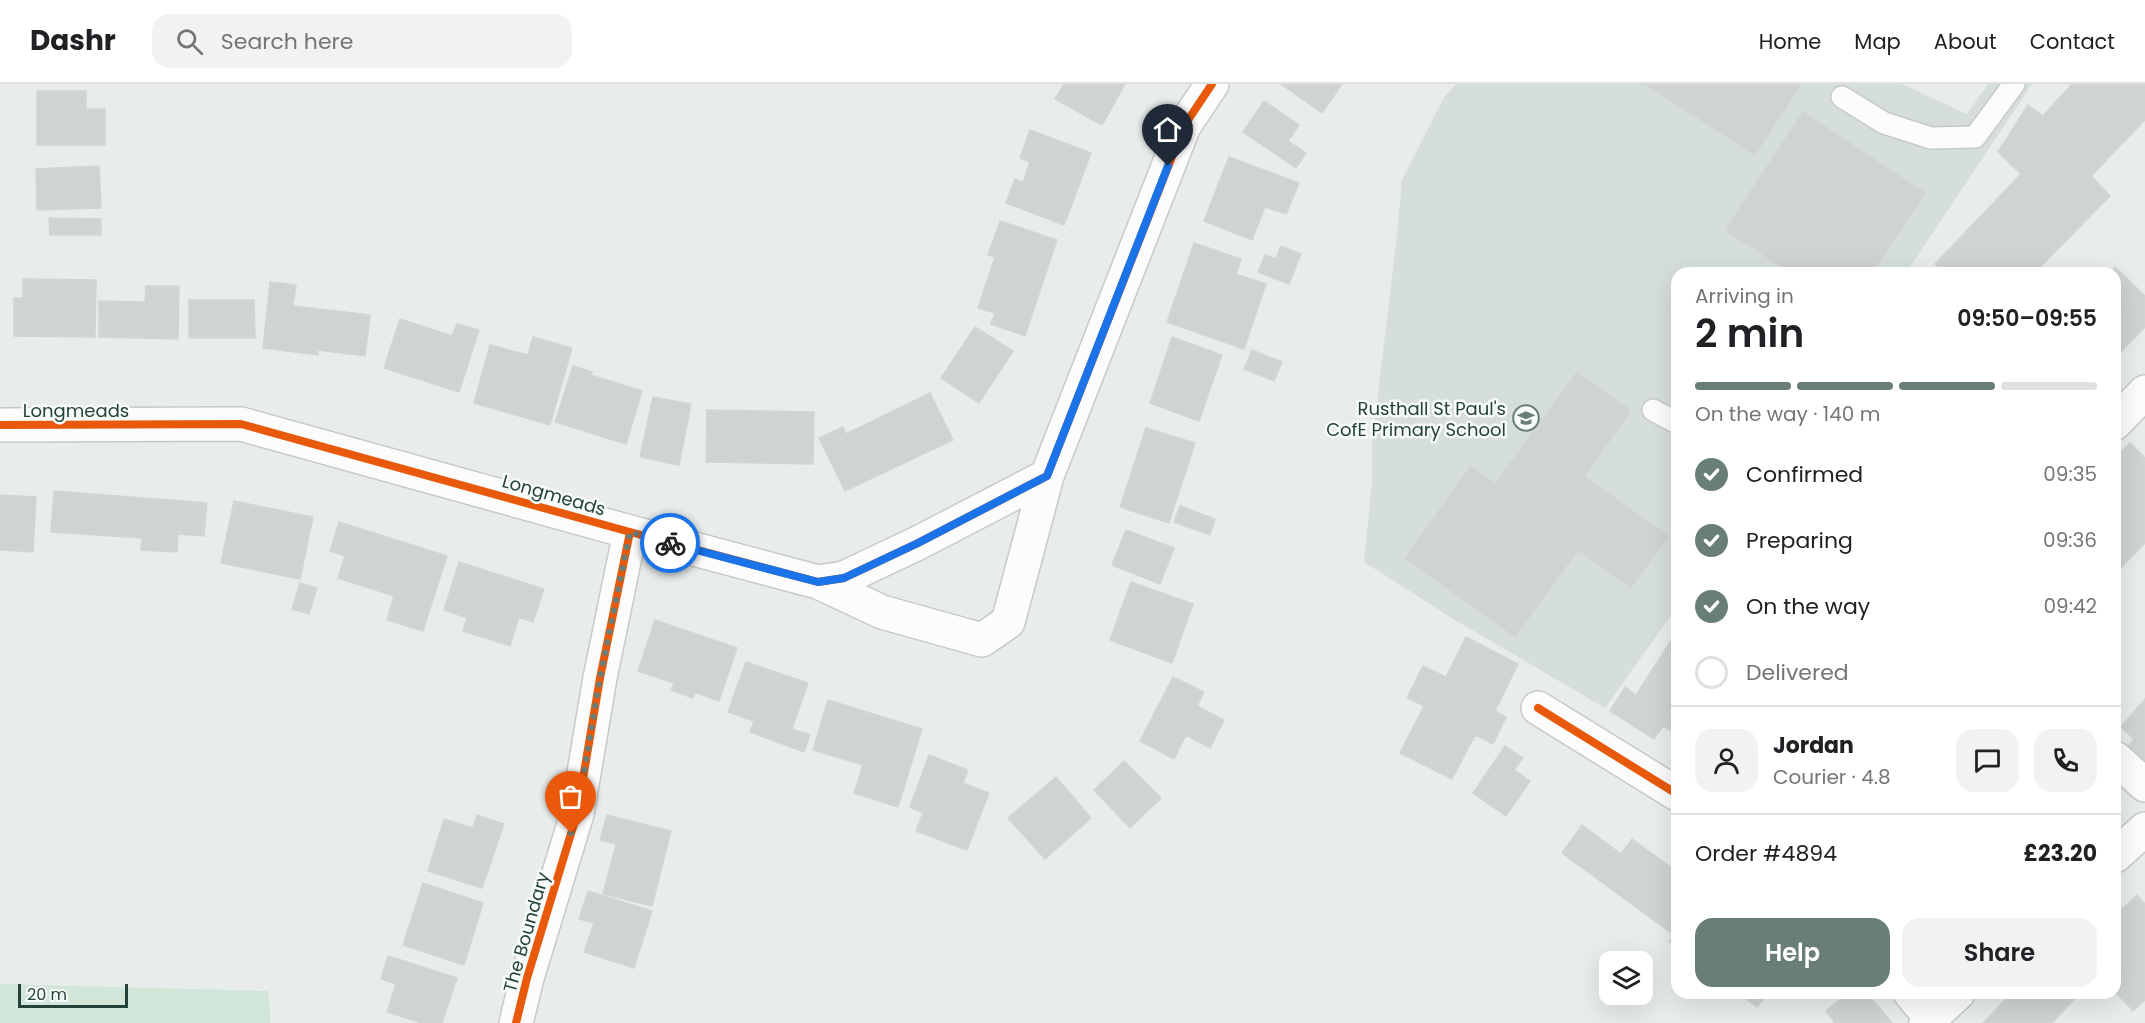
<!DOCTYPE html>
<meta charset="utf-8">
<style>
:root{--surface:#fff;--page:#f2f2f2;--text:#202124;--muted:#757577;--line:#e0e0e0;--accent:#697e78}
body{margin:0;font-family:Poppins,sans-serif;background:var(--page);color:var(--text);height:100vh;display:flex;flex-direction:column;font-size:22px;white-space:nowrap}
*{box-sizing:border-box;margin:0}
p{font-size:20px;color:var(--muted)}
.icon{flex:none;width:33px;height:33px;fill:none;stroke:currentColor;stroke-width:2;stroke-linecap:round;stroke-linejoin:round}
.map{position:relative;flex:1;overflow:hidden}
.sheet{position:absolute;left:1671px;top:183px;width:450px;height:732px;display:flex;flex-direction:column;background:var(--surface);border-radius:18px;box-shadow:0 6px 24px #0002}
.sheet>*{flex:none}
.tools{position:absolute;left:1599px;top:867px;display:grid;gap:12px}
.tools a{display:grid;place-items:center;width:54px;height:54px;border-radius:12px;background:var(--surface);box-shadow:0 6px 24px #0002;font-size:30px}
.scale{position:absolute;left:18px;bottom:15px;width:110px;box-sizing:border-box;padding-left:6px;border:3px solid #24423a;border-top:0;font-size:16px;line-height:21px;white-space:nowrap;color:#24423a;-webkit-text-stroke:4px #f7fbf9;paint-order:stroke}
.pin{position:absolute;display:grid;place-items:center;width:51px;height:51px;color:#fff;margin:-62px -26px;border-radius:50% 50% 50% 0;rotate:-45deg;box-shadow:0 0 6px #0007}
.pin .icon{rotate:45deg}
.courier{position:absolute;display:grid;place-items:center;width:60px;height:60px;margin:-30px;border:4px solid #1a73e8;border-radius:50%;background:#fff;color:#222;box-shadow:0 2px 8px #0007}
.overview em{font-style:normal;font-weight:600}
.overview div{display:flex;flex-direction:column-reverse}
.overview{display:flex;align-items:center;justify-content:space-between;height:102px;padding:0 24px}
h1{font-size:39px;font-weight:600;line-height:45px}
.bar{display:grid;grid-template-columns:repeat(4,1fr);gap:9px 6px;align-content:center;height:72px;padding:0 24px}
.bar i{height:8px;border-radius:4px;background:var(--line)}
.bar .active{background:var(--accent)}
.bar p{grid-column:span 4}
.line{display:flex;align-items:center;gap:15px;padding:0 24px;border-top:2px solid var(--line)}
.line div{flex:1}
.round{display:grid;place-items:center;flex:none;width:63px;height:63px;border-radius:18px;background:var(--page)}
ol{padding:0 24px;list-style:none}
li{display:flex;align-items:center;gap:18px;height:66px}
li p{margin-inline-start:auto}
li .icon{padding:6px;border-radius:50%;background:var(--accent);color:#fff;stroke-width:4}
li:last-child{color:var(--muted)}
li i{width:33px;height:33px;border:3px solid var(--line);border-radius:50%}
.primary-button{display:flex;gap:12px;margin-top:auto;padding:12px 24px}
.primary-button a{flex:1;height:69px;border-radius:18px;background:var(--accent);color:#fff;font-size:24px;font-weight:600;line-height:69px;text-align:center}
.primary-button a+a{background:var(--page);color:var(--text)}
header{display:flex;align-items:center;gap:36px;box-sizing:border-box;height:84px;padding:0 30px;background:var(--surface);border-bottom:2px solid var(--line)}
header strong{font-size:28px}
nav{display:flex;gap:33px;margin-inline-start:auto;font-size:21px}
.search{width:420px;height:54px;background:var(--page);display:flex;align-items:center;gap:15px;box-sizing:border-box;padding:0 21px;border-radius:18px;color:var(--muted);font-size:22px}
.map>svg:first-child{display:block}
.built{fill:#d6dedb}
.green{fill:#d1e6d8}
.building{fill:#cfd4d2;stroke:#d1d6d4;stroke-width:1.5}
.lines{fill:none;stroke-linecap:round;stroke-linejoin:round}
.lane-casing{stroke:#c5cac8;stroke-width:24}
.street-casing{stroke:#c5cac8;stroke-width:36}
.lane{stroke:#fcfcfc;stroke-width:21}
.street{stroke:#fcfcfc;stroke-width:33}
.cycleway-casing{stroke:#f7fbf9;stroke-width:11}
.cycleway{stroke:#e8590c;stroke-width:8}
.done{stroke:#697e78;stroke-width:6;stroke-dasharray:0 10.8}
.route{stroke:#1a73e8;stroke-width:8}
.labels{text-anchor:middle;dominant-baseline:central;stroke-width:5;stroke-linejoin:round;paint-order:stroke}
.poi-label{font-size:18px;fill:#24423a;stroke:#f7fbf9;text-anchor:end}
.street-label{font-size:18px;fill:#24423a;stroke:#f7fbf9}
</style>
<header>
<strong>Dashr</strong>
<div class="search"><svg class="icon" aria-label="search" viewBox="0 0 24 24"><circle cx="10" cy="10" r="6"/><path d="M15 15l6 6"/></svg>Search here</div>
<nav><a>Home</a><a>Map</a><a>About</a><a>Contact</a></nav>
</header>
<div class="map">
<svg width="2145" height="939" viewBox="0 0 2145 939">
<rect width="100%" height="100%" fill="#e8edeb"/>
<path class="built" d="M1456 0H1902L1967 30 1988 0H2032L1906 189H1677V523L1605 624 1453 535 1364 478 1372 398V360L1397 151 1402 96 1444 13Z"/>
<path class="green" d="M0 900 268 907 271 939H0Z"/>
<path class="building" d="M1064 0H1125L1102 41 1055 15Z
M1281 0H1342L1322 29Z
M1645 0H1801L1755 71Z
M2072 0H2145V36L2091 92 2110 112 2034 189H1945L1935 180 2021 90 1998 68 2028 21 2043 32Z
M37 7H86V25H105V61H37Z
M1264 17 1299 41 1288 57 1306 69 1296 84 1243 48Z
M1803 28 1925 109 1872 189H1791L1725 146Z
M1030 46 1091 69 1064 141 1006 119 1015 95 1023 98 1030 78 1020 74Z
M1229 73 1299 99 1286 130 1265 123 1252 156 1204 137Z
M99 82 101 124 37 126 36 85Z
M49 134 101 135V151H50Z
M1000 137 1057 156 1025 252 991 240 995 229 978 224 995 173 988 171Z
M1194 159 1241 175 1236 190 1266 200 1244 265 1167 238Z
M1281 162 1301 170 1289 200 1258 188 1265 171 1276 175Z
M2115 183 2145 212V243L2115 274V189H2110Z
M23 195 96 196 95 253 14 252V214H23Z
M270 198 296 201 293 222 370 231 365 272 318 266V271L263 264Z
M146 202H179L178 255 99 253V217L145 218Z
M189 216H254L255 254H189Z
M400 235 452 252 457 240 479 246 459 308 384 284Z
M975 243 1013 267 979 319 941 294Z
M533 253 572 264 550 341 474 319 490 261 528 271Z
M1172 253 1222 271 1199 337 1150 319Z
M1252 266 1282 278 1274 297 1244 285Z
M573 282 592 288 591 291 642 307 626 360 555 338Z
M1577 288 1631 327 1584 392 1668 452 1631 504 1578 466 1515 553 1405 474 1471 382 1495 400Z
M930 309 953 356 845 407 819 354 843 343 846 350Z
M653 313 691 320 679 381 640 373Z
M707 326 814 328 813 380 706 378Z
M1146 344 1195 359 1169 439 1120 423Z
M2130 359 2145 374V459L2115 490V374Z
M54 407 207 419 204 452 178 450 177 468 141 466 142 454 51 448Z
M0 411 36 413 33 468 0 466Z
M234 417 313 433 300 495 221 479Z
M1180 422 1215 435 1210 451 1174 438Z
M339 438 447 472 423 547 387 536 394 512 338 494 345 472 330 467Z
M1126 446 1174 464 1160 500 1112 481Z
M459 478 544 505 533 538 519 533 510 562 463 547 467 534 444 526Z
M1131 498 1193 520 1172 579 1110 556Z
M300 499 317 504 309 530 292 525Z
M655 536 737 564 719 617 695 608 693 614 671 606 674 599 638 587Z
M1677 547V650L1663 642 1654 655 1610 627 1625 603 1636 611Z
M1466 553 1518 580 1495 627 1506 633 1493 660 1475 651 1452 695 1400 669 1424 622 1407 614 1423 582 1446 593Z
M746 578 808 599 792 645 810 651 804 668 750 648 754 637 728 628Z
M1173 593 1204 608 1197 622 1224 636 1210 664 1186 651 1174 675 1140 657Z
M2145 615V686L2124 667 2134 655 2121 643Z
M828 616 922 645 898 723 854 709 863 681 813 666Z
M1505 662 1523 674 1514 686 1530 697 1506 732 1473 709Z
M929 671 968 686 963 699 989 709 967 766 916 747 923 729 910 723Z
M1124 677 1161 714 1130 744 1094 706Z
M1056 693 1091 734 1045 775 1008 734Z
M477 731 504 740 482 804 428 787 444 735 473 744Z
M607 731 671 747 652 822 603 810 616 760 600 756Z
M1582 741 1621 770 1632 755 1677 788V863L1669 857 1674 851 1562 769Z
M423 799 483 819 464 881 403 861Z
M588 807 652 827 634 884 584 868 594 839 579 835Z
M2137 811 2145 820V916L2133 927 2115 908V832Z
M388 872 457 894 442 939H422L387 928 396 900 381 895Z
M1738 909H1768L1757 923Z
M1848 909H1867L1892 939H1835L1826 927Z
M2012 909H2080L2052 939H1983Z"/>
<g class="lines">
<g class="lane-casing">
<path id="lane" d="M1842 13 1884 39 1931 54 1975 53 2014 0
M1653 326 1677 339"/>
</g>
<g class="street-casing">
<path id="street" d="M2115 339 2145 308
M0 341 241 340 630 448 818 498 844 494 918 459 1047 392 1184 42 1212 0
M818 498 882 528 982 556 1008 538 1047 392
M1538 624 1677 710
M2115 674 2145 701
M2115 772 2145 745
M1910 909 1931 934
M516 939 527 894 577 730 600 594 630 448
M1926 939 1958 909"/>
</g>
<use href="#lane" class="lane"/>
<use href="#street" class="street"/>
<g class="cycleway-casing">
<path id="cycleway" d="M0 341 241 340 630 448 818 498 844 494 918 459 1047 392 1184 42 1212 0
M1538 624 1677 710
M516 939 527 894 577 730 600 594 630 448"/>
</g>
<use href="#cycleway" class="cycleway"/>
</g>
<g class="lines">
<path class="done" d="M571 749 577 730 600 594 630 448 670 459"/>
<path class="route" d="M670 459 818 498 844 494 918 459 1047 392 1168 82"/>
</g>
<defs>
<g id="school-ring" transform="scale(1.35)"><circle r="9.5" fill="#f7fbf9" stroke="#697e78" stroke-width="1.5"/><path d="M0-5L7-2L0 1L-7-2ZM-4 1L0 2.5L4 1V4Q0 6-4 4Z" fill="#697e78"/></g>
</defs>
<g fill-rule="evenodd">
<use href="#school-ring" x="1526" y="334"/>
</g>
<g class="labels">
<g class="poi-label">
<text x="1506" y="324">Rusthall St Paul's<tspan x="1506" dy="21">CofE Primary School</tspan></text>
</g>
<g class="street-label">
<text x="76" y="326">Longmeads</text>
<text transform="translate(554 411) rotate(16)">Longmeads</text>
<text transform="translate(526 848) rotate(-74)">The Boundary</text>
</g>
</g>
</svg>
<div class="tools">
<a><svg class="icon" aria-label="layers" viewBox="0 0 24 24"><path d="M12 4l9 5-9 5-9-5zM3 14l9 5 9-5"/></svg></a>
</div>
<div class="scale">20 m</div>
<div class="pin" style="left:571px;top:749px;background:#ea580c"><svg class="icon" aria-label="bag" viewBox="0 0 24 24"><path d="M5 8h14l-1 12H6zM9 8a3 3 0 0 1 6 0"/></svg></div>
<div class="pin" style="left:1168px;top:82px;background:#1f2937"><svg class="icon" aria-label="home" viewBox="0 0 24 24"><path d="M3 11l9-7 9 7M6 9v11h12V9"/></svg></div>
<div class="courier" style="left:670px;top:459px"><svg class="icon" aria-label="bike" viewBox="0 0 24 24"><circle cx="6" cy="16" r="4"/><circle cx="18" cy="16" r="4"/><path d="M6 16l4-8h5l3 8M10 8l3 8H6M13 5h3"/></svg></div>
<section class="sheet">
<div class="overview"><div><h1>2 min</h1><p>Arriving in</p></div><em>09:50–09:55</em></div>
<div class="bar"><i class="active"></i><i class="active"></i><i class="active"></i><i></i><p>On the way · 140 m</p></div>
<ol>
<li><svg class="icon" aria-label="check" viewBox="0 0 24 24"><path d="M5 12l5 5 9-10"/></svg>Confirmed<p>09:35</p></li>
<li><svg class="icon" aria-label="check" viewBox="0 0 24 24"><path d="M5 12l5 5 9-10"/></svg>Preparing<p>09:36</p></li>
<li><svg class="icon" aria-label="check" viewBox="0 0 24 24"><path d="M5 12l5 5 9-10"/></svg>On the way<p>09:42</p></li>
<li><i></i>Delivered</li>
</ol>
<div class="line" style="height:108px"><a class="round"><svg class="icon" aria-label="person" viewBox="0 0 24 24"><circle cx="12" cy="8" r="4"/><path d="M4 21q1-7 8-7t8 7"/></svg></a><div><b>Jordan</b><p>Courier · 4.8</p></div><a class="round"><svg class="icon" aria-label="chat" viewBox="0 0 24 24"><path d="M4 5h16v11H9l-5 4z"/></svg></a><a class="round"><svg class="icon" aria-label="phone" viewBox="0 0 24 24"><path d="M5 4h4l2 5-3 2q2 4 5 5l2-3 5 2v4C11 20 4 13 5 4z"/></svg></a></div>
<div class="line" style="height:78px"><div>Order #4894</div><b>£23.20</b></div>
<div class="primary-button"><a>Help</a><a>Share</a></div>
</section>
</div>
